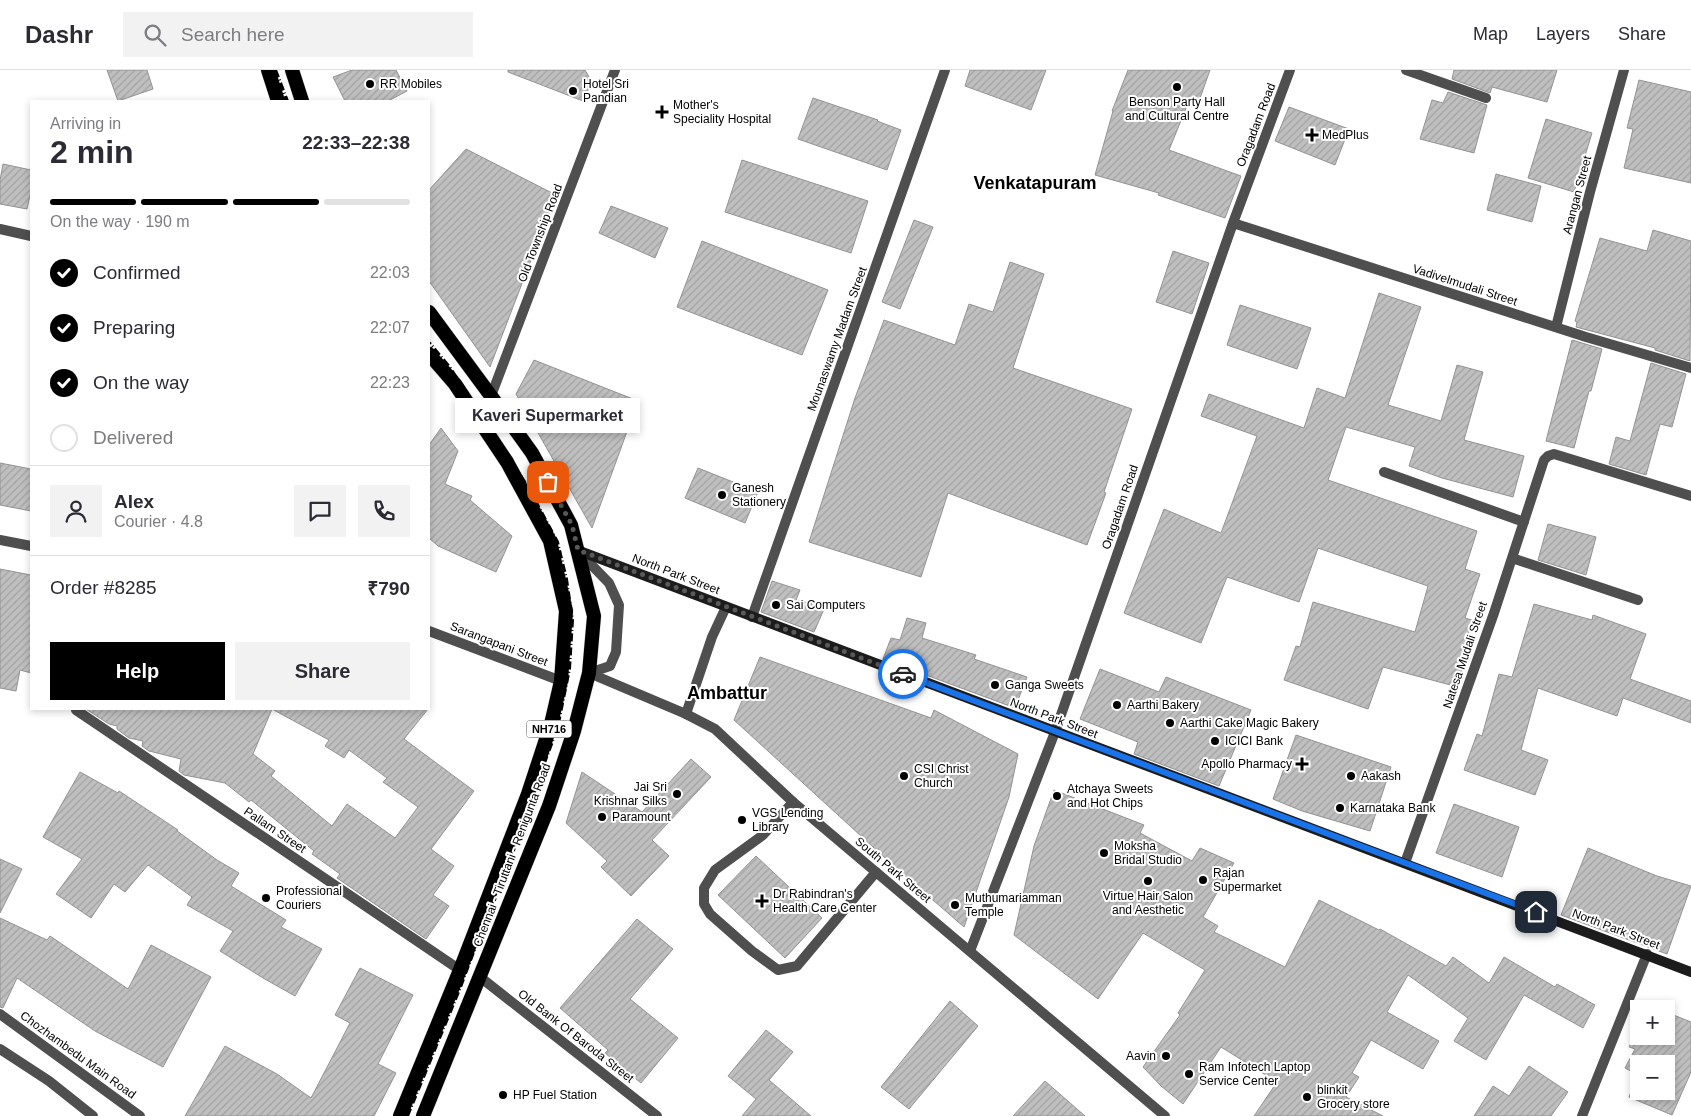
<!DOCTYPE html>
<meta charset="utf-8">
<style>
:root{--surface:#fff;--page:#f2f2f3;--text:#2b2b33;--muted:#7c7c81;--line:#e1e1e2;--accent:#000}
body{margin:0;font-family:Arial,sans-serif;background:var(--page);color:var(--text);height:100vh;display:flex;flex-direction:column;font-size:19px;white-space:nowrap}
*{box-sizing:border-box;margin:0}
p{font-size:16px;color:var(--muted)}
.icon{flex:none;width:28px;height:28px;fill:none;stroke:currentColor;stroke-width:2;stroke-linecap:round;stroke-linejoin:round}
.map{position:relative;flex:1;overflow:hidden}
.panel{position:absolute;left:30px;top:30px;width:400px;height:610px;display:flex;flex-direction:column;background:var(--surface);border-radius:0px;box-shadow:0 2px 8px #0003}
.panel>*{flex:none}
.buttons{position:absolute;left:1630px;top:930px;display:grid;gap:10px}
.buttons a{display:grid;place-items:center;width:45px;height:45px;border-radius:0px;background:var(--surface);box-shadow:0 2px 8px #0003;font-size:25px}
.pin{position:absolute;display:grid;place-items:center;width:42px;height:42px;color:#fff;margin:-21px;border-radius:10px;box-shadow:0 2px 8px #0006}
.courier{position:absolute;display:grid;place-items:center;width:50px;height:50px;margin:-25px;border:4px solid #1a73e8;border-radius:50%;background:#fff;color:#222;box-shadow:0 1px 6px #0007}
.bubble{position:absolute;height:35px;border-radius:0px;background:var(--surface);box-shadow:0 2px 8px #0003;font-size:16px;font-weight:700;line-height:35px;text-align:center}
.summary em{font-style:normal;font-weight:700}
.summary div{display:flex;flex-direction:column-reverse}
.summary{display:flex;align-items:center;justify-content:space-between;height:85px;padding:0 20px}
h1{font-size:32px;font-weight:700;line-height:38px}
.bar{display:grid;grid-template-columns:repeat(4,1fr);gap:8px 5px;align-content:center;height:60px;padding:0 20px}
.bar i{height:6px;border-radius:4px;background:var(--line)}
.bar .active{background:var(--accent)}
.bar p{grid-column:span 4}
.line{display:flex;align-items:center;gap:12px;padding:0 20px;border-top:1px solid var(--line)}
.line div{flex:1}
.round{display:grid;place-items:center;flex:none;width:52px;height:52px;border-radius:0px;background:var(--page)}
ol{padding:0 20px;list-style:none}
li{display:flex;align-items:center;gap:15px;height:55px}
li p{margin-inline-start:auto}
li .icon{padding:5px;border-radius:50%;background:var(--accent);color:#fff;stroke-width:4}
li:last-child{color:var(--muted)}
li i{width:28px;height:28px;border:2px solid var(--line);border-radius:50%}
.primary-button{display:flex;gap:10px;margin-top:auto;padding:10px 20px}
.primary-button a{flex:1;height:58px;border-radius:0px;background:var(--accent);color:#fff;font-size:20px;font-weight:700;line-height:58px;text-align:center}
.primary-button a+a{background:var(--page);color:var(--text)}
header{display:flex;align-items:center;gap:30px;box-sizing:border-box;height:70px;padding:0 25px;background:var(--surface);border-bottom:1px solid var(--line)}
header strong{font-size:24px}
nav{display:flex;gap:28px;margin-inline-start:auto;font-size:18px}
.search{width:350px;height:45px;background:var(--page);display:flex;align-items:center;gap:12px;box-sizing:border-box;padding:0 18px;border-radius:0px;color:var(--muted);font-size:19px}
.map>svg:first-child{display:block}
.building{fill:url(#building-hatch);stroke:#939393;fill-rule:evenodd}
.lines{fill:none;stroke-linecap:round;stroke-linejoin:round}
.trunk-casing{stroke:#dbdbdb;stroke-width:15}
.service{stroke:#4f4f4f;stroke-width:10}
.minor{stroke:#4f4f4f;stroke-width:10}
.tertiary{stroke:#4f4f4f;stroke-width:10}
.secondary{stroke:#1c1c1c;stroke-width:10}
.trunk{stroke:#000;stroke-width:14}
.rail{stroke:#000;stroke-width:4;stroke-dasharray:8 2.5 1 2.5;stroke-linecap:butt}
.done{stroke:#595959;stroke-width:5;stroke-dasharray:0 9}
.route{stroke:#1a73e8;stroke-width:6}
.poi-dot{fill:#000;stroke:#fff;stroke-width:2}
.labels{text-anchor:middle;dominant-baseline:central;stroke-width:4;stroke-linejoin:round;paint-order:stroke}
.shield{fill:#fff;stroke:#4c4c4c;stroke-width:1}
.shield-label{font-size:11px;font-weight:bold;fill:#000}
.poi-label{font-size:12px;fill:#000;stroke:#fff;text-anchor:start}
.street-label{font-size:12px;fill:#000;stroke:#fff}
.district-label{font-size:18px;font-weight:bold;fill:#000;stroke:#fff}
</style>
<header>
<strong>Dashr</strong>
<div class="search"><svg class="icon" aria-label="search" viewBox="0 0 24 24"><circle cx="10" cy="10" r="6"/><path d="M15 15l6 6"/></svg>Search here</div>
<nav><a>Map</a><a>Layers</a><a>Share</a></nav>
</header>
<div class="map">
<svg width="1691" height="1046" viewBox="0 0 1691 1046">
<defs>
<pattern id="building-hatch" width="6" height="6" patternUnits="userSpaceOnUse" patternTransform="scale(1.25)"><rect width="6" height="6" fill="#bfbfbf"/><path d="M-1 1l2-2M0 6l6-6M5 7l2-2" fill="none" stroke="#a2a2a2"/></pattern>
</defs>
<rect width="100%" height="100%" fill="#fff"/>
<path class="building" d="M107 0H147L153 19 118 31Z
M352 0H396L407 21 388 31H345L333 7Z
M508 0H585L592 12 583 31 508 2Z
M970 0H1046L1031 40 965 16Z
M1128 0H1210L1198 34 1189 31 1169 80 1241 106 1225 148 1158 125 1159 123 1095 105 1113 41H1112Z
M1454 0H1557L1547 32 1492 17 1490 23 1452 9Z
M1639 10 1691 22V113L1624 98 1633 59 1627 58Z
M1448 22 1487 35 1474 83 1420 69 1432 30 1443 33Z
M813 28 878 50 877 51 901 60 887 100 798 69Z
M1289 37 1349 59 1335 95 1275 71Z
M1546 49 1592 63 1574 122 1528 108Z
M466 79 556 125 490 297 429 211V120Z
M742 90 868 131 851 183 725 142Z
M3 94 31 100V121L27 139 0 134V110Z
M1496 104 1541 116 1532 152 1487 140Z
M611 136 668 158 655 188 599 163Z
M914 150 933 157 900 239 882 232Z
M1653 160 1691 171 1690 291 1655 280V278L1576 257 1577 252 1575 251 1600 168 1647 181Z
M702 171 828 220 802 285 677 237Z
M1173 181 1209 193 1192 244 1156 232Z
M1010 192 1044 204 1013 298 1132 339 1104 422 1106 423 1087 475 948 423 921 507 809 472 855 328 884 250 955 275 969 234 993 242Z
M1379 223 1421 237 1388 335 1441 351 1457 295 1483 302 1464 370 1524 386 1513 427 1442 408 1409 396 1415 377 1346 357 1328 410 1477 461 1465 499 1480 504 1465 548 1472 550 1462 587 1465 588 1458 617 1383 597 1368 639 1284 610 1296 576 1300 577 1313 532 1415 562 1428 516 1318 478 1299 532 1227 507 1201 573 1124 543 1164 439 1221 463 1257 366 1201 346 1209 324 1304 358 1317 318 1345 328Z
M1240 235 1311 258 1297 299 1227 275Z
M1572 270 1602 279 1591 321H1589L1574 378 1546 371Z
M534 290 638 331 592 458 516 324Z
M1651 293 1686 304 1672 357 1660 354 1646 405 1609 394 1616 367 1630 371Z
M441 358 458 381 445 414 472 426 470 430 512 466 496 502 438 476 429 468V375Z
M0 393 31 399V441L0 435Z
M698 398 758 422 745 453 685 428Z
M1548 454 1596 467 1586 505 1538 490Z
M0 499 31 505V603L20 600 16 621 0 618Z
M772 511 800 520 796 530 825 537 814 562 761 542Z
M1534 534 1592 550 1593 545 1646 564 1630 609 1691 631V653L1623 628 1617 646 1538 618 1521 680 1548 690 1535 725 1464 700 1477 664 1482 666 1499 604 1512 607Z
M907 548 926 553 922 568 976 585 974 589 1027 607 1015 638 883 589 891 568 900 570Z
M760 587 931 648 934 640 1018 684 1009 727 964 857 896 798 734 650Z
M1100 599 1159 622 1166 607 1251 640 1219 716 1134 684 1138 672 1080 649Z
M86 639H428L404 669 474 721 431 779 454 796 433 825 449 836 426 869 337 808 340 804 312 784 314 781 251 730 249 732 225 713 184 705 179 701 181 689 149 681 142 676 143 671 129 668 117 659V656L109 654ZM272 639 329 670 325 676 344 688 349 680 387 708 383 712 418 737 395 768 347 734 332 756 271 706 275 701 253 684Z
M1296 665 1391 697 1370 761 1302 741 1273 729Z
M691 689 711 707 652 770 669 786 631 826 601 797 607 791 566 753 582 702 642 742Z
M80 702 118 723 119 721 178 760 177 761 217 790 239 803 231 816 286 850 281 857 322 879 295 926 263 908 220 881 233 861 187 835 192 827 148 795 125 822 114 814 91 848 56 824 82 789 43 767Z
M1054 720 1144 755 1140 763 1192 791 1200 778 1234 793 1203 847 1218 856 1214 862 1285 897 1319 830 1379 860 1380 859 1446 896 1453 887 1489 913 1504 887 1555 917 1557 914 1595 935 1583 958 1524 925 1486 990 1454 971 1468 948 1408 905 1387 942 1439 971 1423 999 1371 970 1352 1003 1359 1007 1346 1027 1383 1046H1254L1277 1012 1221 977 1183 1034 1161 1016 1143 997 1180 945 1178 943 1205 900 1143 863 1098 929 1014 865 1034 776Z
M1454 734 1519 757 1502 807 1436 783Z
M1588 778 1657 806 1691 816 1667 884 1561 845Z
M756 786 822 848 785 888 718 825Z
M0 789 22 799 0 843Z
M0 848 47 870 50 866 128 919 151 875 211 907 163 997 95 961 17 908 3 938 0 937Z
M637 849 673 879 630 929 678 968 641 1013 605 983 608 980 560 938Z
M360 898 413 925 378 994 396 1003 374 1046H185L225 976 277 1004 311 1028 350 953 335 945Z
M950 931 978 956 909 1039 881 1017Z
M1666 942 1691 952V1002L1672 1045 1629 1027 1638 1005 1625 998 1635 979 1629 977 1639 955V966H1666ZM1639 994H1666V1021H1639Z
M766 960 793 982 769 1010 811 1046H742L756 1029 728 1006Z
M1529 996 1568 1022 1551 1046H1474L1493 1016 1509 1026Z
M1045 1011 1085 1046H1013Z"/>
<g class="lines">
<g class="trunk-casing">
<path id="trunk" d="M268 0 278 31
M292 0 302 31
M400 1046 460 900 528 724 551 654 561 611 566 541 550 471 507 392 455 314 429 284
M423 1046 549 736 574 661 589 603 594 546 571 455 532 383 491 326 429 242"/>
</g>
<path class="service" d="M578 481 609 513 619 535 616 582 610 596 589 603
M686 644 712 567 726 537
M793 732 763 765 715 800 704 818V834L710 844 752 881 778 900 797 896 876 802"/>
<path class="minor" d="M1406 0 1486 28
M1233 153 1586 267 1691 298
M0 159 31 166
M1556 257 1590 122 1624 0
M491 326 615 0
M1384 402 1524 452
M0 470 31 476
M1512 488 1638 530
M752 547 945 0
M429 561 561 611
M76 640 460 900
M1405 793 1494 543 1544 390 1548 386 1554 384 1691 426
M970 881 1055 662 1233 153 1290 0
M480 907 657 1046
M1582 1046 1647 884"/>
<path class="tertiary" d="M589 603 686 644 715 659 793 732 1165 1046
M0 944 140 1046
M0 979 49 1011 93 1046"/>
<path class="secondary" d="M577 480 1691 902"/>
<use href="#trunk" class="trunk"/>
<path class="rail" d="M275 0 287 31
M407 1046 460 917 557 658 569 599 572 550 566 509 557 472 528 418 449 297 429 273"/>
</g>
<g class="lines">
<path class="done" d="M548 412 572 455 578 480 903 604"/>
<path class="route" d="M903 604 1536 842"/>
</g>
<g class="poi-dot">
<circle cx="370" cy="14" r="5"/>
<circle cx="1177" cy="17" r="5"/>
<circle cx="573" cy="21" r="5"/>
<path d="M659.5 34.5h5v5h5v5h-5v5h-5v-5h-5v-5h5z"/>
<path d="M1309.5 57.5h5v5h5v5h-5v5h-5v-5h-5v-5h5z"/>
<circle cx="722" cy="425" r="5"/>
<circle cx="776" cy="535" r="5"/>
<circle cx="995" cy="615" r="5"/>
<circle cx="1117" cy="635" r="5"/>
<circle cx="1170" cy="653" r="5"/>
<circle cx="1215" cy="671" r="5"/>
<path d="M1299.5 686.5h5v5h5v5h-5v5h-5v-5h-5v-5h5z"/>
<circle cx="904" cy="706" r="5"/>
<circle cx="1351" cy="706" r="5"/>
<circle cx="677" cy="724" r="5"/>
<circle cx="1057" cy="726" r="5"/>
<circle cx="1340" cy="738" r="5"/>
<circle cx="602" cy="747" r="5"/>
<circle cx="742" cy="750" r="5"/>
<circle cx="1104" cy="783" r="5"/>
<circle cx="1203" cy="810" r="5"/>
<circle cx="1148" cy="811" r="5"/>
<circle cx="266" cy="828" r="5"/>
<path d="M759.5 823.5h5v5h5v5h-5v5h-5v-5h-5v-5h5z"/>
<circle cx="955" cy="835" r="5"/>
<circle cx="1166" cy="986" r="5"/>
<circle cx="1189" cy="1004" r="5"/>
<circle cx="503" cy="1025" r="5"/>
<circle cx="1307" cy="1027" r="5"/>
</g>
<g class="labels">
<rect class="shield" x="526.5" y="650.5" width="45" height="17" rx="4"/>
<g class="shield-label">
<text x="549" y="659">NH716</text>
</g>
<g class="poi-label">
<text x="380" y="14">RR Mobiles</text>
<text x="583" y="14">Hotel Sri<tspan x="583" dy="14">Pandian</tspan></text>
<text x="1177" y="32" text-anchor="middle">Benson Party Hall<tspan x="1177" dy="14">and Cultural Centre</tspan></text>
<text x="673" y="35">Mother's<tspan x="673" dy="14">Speciality Hospital</tspan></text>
<text x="1322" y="65">MedPlus</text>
<text x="732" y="418">Ganesh<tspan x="732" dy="14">Stationery</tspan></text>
<text x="786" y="535">Sai Computers</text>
<text x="1005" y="615">Ganga Sweets</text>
<text x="1127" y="635">Aarthi Bakery</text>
<text x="1180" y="653">Aarthi Cake Magic Bakery</text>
<text x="1225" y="671">ICICI Bank</text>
<text x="1292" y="694" text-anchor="end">Apollo Pharmacy</text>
<text x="914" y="699">CSI Christ<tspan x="914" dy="14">Church</tspan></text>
<text x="1361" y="706">Aakash</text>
<text x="667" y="717" text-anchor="end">Jai Sri<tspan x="667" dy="14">Krishnar Silks</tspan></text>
<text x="1067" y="719">Atchaya Sweets<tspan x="1067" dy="14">and Hot Chips</tspan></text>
<text x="1350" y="738">Karnataka Bank</text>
<text x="752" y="743">VGS Lending<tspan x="752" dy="14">Library</tspan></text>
<text x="612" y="747">Paramount</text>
<text x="1114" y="776">Moksha<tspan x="1114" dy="14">Bridal Studio</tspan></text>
<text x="1213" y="803">Rajan<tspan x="1213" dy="14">Supermarket</tspan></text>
<text x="276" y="821">Professional<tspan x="276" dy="14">Couriers</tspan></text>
<text x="773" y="824">Dr Rabindran's<tspan x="773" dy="14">Health Care Center</tspan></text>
<text x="1148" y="826" text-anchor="middle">Virtue Hair Salon<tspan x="1148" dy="14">and Aesthetic</tspan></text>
<text x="965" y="828">Muthumariamman<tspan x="965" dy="14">Temple</tspan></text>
<text x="1156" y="986" text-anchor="end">Aavin</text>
<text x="1199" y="997">Ram Infotech Laptop<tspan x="1199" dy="14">Service Center</tspan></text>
<text x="1317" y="1020">blinkit<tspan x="1317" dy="14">Grocery store</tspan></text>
<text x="513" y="1025">HP Fuel Station</text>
</g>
<g class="street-label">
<text transform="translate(1256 55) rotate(-69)">Oragadam Road</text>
<text transform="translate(1577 125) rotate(-75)">Arangan Street</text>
<text transform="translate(540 163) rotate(-69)">Old Township Road</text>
<text transform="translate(1465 215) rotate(18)">Vadivelmudali Street</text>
<text transform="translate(837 269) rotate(-70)">Mounaswamy Madam Street</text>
<text transform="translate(1120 437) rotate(-71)">Oragadam Road</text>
<text transform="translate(676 504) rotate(21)">North Park Street</text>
<text transform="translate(499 574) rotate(21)">Sarangapani Street</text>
<text transform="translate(1465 585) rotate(-71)">Natesa Mudali Street</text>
<text transform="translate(1054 648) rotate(21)">North Park Street</text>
<text transform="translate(275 760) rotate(34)">Pallam Street</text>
<text transform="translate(512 785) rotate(-69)">Chennai - Tiruttani - Renigunta Road</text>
<text transform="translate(893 800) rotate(40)">South Park Street</text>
<text transform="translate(1616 859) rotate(21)">North Park Street</text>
<text transform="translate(576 966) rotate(38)">Old Bank Of Baroda Street</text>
<text transform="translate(78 985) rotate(36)">Chozhambedu Main Road</text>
</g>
<g class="district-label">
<text x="1035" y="113">Venkatapuram</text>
<text x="727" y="623">Ambattur</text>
</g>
</g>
</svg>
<div class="buttons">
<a>+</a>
<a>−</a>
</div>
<div class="pin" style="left:548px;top:412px;background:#ea580c"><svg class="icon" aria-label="bag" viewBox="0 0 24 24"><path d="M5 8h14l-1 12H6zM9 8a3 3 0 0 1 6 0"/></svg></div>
<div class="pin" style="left:1536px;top:842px;background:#1f2937"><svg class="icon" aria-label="home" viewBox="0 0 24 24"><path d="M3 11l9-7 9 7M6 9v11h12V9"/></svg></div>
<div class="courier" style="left:903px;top:604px"><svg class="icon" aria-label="car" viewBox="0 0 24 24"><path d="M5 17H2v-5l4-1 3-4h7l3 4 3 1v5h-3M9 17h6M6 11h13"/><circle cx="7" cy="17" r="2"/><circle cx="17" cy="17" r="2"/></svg></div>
<div class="bubble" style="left:455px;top:328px;width:185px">Kaveri Supermarket</div>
<section class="panel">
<div class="summary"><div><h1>2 min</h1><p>Arriving in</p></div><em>22:33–22:38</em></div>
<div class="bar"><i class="active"></i><i class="active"></i><i class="active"></i><i></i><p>On the way · 190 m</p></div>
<ol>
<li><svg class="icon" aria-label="check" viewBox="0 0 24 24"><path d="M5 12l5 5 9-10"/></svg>Confirmed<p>22:03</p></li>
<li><svg class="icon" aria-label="check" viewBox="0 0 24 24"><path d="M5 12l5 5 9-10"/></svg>Preparing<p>22:07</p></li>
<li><svg class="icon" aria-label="check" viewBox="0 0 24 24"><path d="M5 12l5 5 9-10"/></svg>On the way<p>22:23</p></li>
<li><i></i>Delivered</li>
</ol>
<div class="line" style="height:90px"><a class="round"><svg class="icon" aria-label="person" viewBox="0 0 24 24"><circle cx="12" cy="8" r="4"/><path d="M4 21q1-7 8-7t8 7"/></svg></a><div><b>Alex</b><p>Courier · 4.8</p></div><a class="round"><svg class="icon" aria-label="chat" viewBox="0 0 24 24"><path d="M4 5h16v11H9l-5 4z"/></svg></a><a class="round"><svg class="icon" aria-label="phone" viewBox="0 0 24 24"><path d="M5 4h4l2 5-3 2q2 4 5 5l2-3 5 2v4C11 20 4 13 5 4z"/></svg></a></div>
<div class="line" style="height:65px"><div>Order #8285</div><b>₹790</b></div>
<div class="primary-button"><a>Help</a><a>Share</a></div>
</section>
</div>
